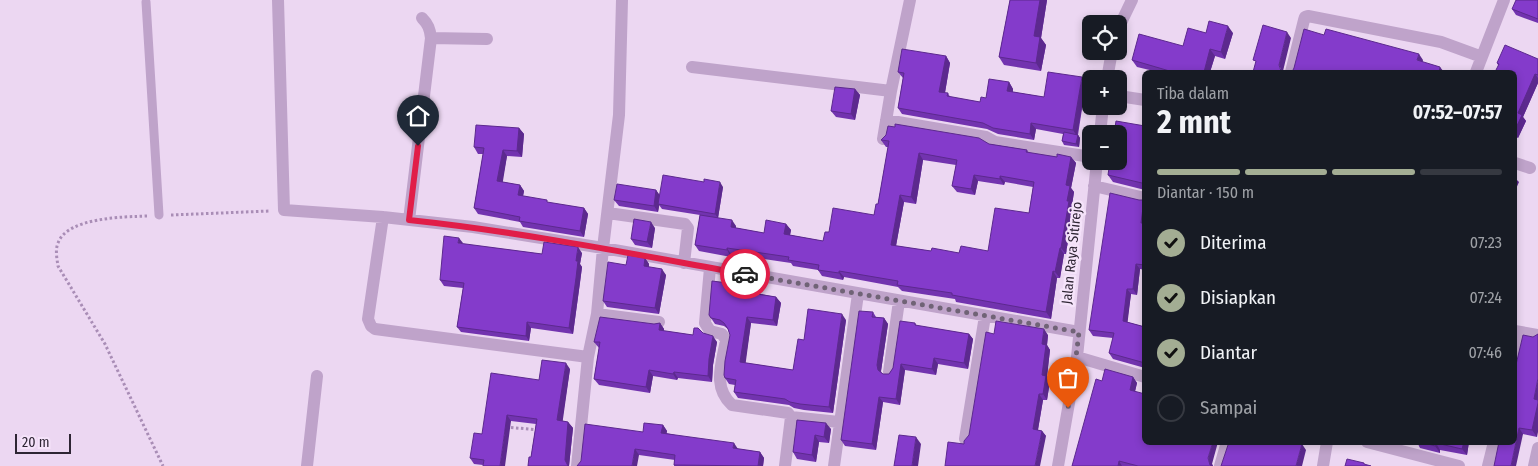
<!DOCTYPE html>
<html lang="id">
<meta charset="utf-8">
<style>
:root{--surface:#171b24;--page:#20242c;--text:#f1f3f6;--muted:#9ea1a6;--line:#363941;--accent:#a3ad93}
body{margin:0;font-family:"Fira Sans Condensed",sans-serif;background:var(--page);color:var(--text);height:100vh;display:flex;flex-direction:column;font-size:19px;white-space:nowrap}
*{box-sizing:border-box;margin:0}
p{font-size:16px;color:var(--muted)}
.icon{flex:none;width:28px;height:28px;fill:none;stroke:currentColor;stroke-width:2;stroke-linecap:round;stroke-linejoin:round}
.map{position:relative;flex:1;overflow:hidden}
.panel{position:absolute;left:1142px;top:70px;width:375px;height:375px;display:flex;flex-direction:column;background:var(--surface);border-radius:8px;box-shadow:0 2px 8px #0003}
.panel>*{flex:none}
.controls{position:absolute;left:1082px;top:15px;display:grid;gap:10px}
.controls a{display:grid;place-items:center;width:45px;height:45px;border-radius:8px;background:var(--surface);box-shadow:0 2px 8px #0003;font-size:25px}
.scale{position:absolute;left:15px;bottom:12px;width:56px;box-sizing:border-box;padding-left:5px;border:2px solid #2e2534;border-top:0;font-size:14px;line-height:18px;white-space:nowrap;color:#2e2534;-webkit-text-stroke:4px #f5e3fa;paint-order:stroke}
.pin{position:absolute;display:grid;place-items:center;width:42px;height:42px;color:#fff;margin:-51px -21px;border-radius:50% 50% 50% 0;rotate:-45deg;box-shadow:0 0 5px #0007}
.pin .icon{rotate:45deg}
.courier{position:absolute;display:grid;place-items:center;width:50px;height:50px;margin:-25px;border:4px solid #e11d48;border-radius:50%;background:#fff;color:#222;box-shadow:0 1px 6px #0007}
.overview em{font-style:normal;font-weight:700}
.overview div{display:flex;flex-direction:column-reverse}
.overview{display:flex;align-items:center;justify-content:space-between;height:85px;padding:0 15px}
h1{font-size:32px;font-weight:700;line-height:38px}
.bar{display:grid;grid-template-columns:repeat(4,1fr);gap:8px 5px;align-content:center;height:60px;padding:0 15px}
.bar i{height:6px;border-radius:4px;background:var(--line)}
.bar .on{background:var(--accent)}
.bar p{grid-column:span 4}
ol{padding:0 15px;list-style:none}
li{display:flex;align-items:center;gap:15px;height:55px}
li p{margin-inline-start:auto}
li .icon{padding:5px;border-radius:50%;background:var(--accent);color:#111;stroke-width:4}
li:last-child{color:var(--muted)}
li i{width:28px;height:28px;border:2px solid var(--line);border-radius:50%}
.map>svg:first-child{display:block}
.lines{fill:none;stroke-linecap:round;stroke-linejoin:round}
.path{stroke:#a98db6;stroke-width:3;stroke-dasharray:2.5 2.5;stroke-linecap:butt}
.lane{stroke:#bfa3ca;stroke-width:9}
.street{stroke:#bfa3ca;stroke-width:12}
.wall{fill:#7233af;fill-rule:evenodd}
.shaded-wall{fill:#5c298e}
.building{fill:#843bcb;stroke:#5c298e;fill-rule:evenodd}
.done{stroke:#706376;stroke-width:5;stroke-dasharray:0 9}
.route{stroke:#e11d48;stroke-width:6}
.labels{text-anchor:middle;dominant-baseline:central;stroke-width:5;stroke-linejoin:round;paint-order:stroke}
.street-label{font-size:14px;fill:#2e2534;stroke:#f5e3fa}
</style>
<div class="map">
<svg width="1538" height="466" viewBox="0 0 1538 466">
<rect width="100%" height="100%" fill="#ecd7f2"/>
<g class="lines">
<path class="path" d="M171 215 270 211
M147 216C125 217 67 217 58 243 55 250 57 259 58 266L105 344 163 466
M506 427 539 430"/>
<path class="lane" d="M146 2 159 215"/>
<path class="street" d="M278 0 284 210 383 217 473 227 603 248 1079 332
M1119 27 1132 0
M431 38 487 39
M692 67 891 91 883 139
M1291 72 1304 20 1305 17 1308 16 1441 42 1482 57
M1476 72 1504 0
M1107 79 1112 51
M891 91 910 0
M1119 96 1145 100
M886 120 986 137 995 142 1091 157
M1100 134 1103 106
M1515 163 1530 168
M1094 186 1145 198
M608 213 685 224 688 228 684 263
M383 217 368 319 371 326 375 329 588 357
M409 220 431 38C430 29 428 24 422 18
M710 268 705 323 710 331 722 334 726 340C722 363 712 387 732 405L788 413 791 417
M597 314 659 322
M1515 331 1538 335
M1515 356 1521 332
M1077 357 1145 377
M889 372 899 301
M965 439 985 316
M1367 442 1459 466
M307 466 317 376
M577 466 588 357 597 314 603 248 619 115 622 0
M785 466 791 417 839 422
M834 466 858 294
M1058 466 1077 357 1097 161
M1220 466 1227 442
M1323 466 1327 442
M1488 466 1494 442
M1534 466 1538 448"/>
</g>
<path class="wall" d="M1010 0H1047L1041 38 1046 45 1041 71 1004 65 999 57Z
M1538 0V23L1516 15 1512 9Z
M1206 33H1233L1225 59 1215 56 1210 72H1158L1137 67 1132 60 1183 46Z
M946 56 950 63 945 93H948L950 97 980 102 1009 82 1013 89V92L1044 97 1086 83 1078 135 1080 138 1079 147 1064 145 1062 141 1063 134 1036 129 1034 140 998 134 987 129 902 114 898 108 903 78 898 72Z
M1538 59V83L1523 117 1526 121 1518 138 1515 136V72L1498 65 1497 63Z
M855 89 860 95 855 120 836 117 831 111Z
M1145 126V190L1113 182 1108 175Z
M519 128 524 134 522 157 507 156 502 182 520 185 524 191 523 196 549 203 584 208 588 214 584 237 523 227 520 222 478 214 474 208 483 154H478L474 147Z
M881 140 989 144 1027 150 1029 153 1057 157H1071L1076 163 1071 188 1074 192 1072 205 1073 208 1066 254H1064L1060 278H1057L1051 319 956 302 955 299 902 291 898 287 844 277 843 280 822 276 818 270 793 266 791 263 731 254V257L699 251 695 245 700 215 662 209 659 205 658 212 619 206 614 200 656 190 660 196 723 187 718 218 736 226V228L764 233 786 224 791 230 790 235 823 241 829 232 874 215 878 204 888 147H886ZM923 160 956 165 952 186 957 192 975 195 978 181 1004 185 1005 182 1033 187 1029 213 988 251 959 253 931 251 896 246 904 202 916 204Z
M1139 200 1145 202V270L1140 269 1137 295 1131 294 1127 322 1145 327V368L1113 359 1109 353 1113 338 1093 336 1089 330Z
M655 228 652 248 635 245 631 239Z
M463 244 542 254 582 253 580 264 582 267 580 283 573 334 531 328 529 341 461 332 457 327 463 288 444 286 440 280Z
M645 258 649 264V267L666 275 659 314 607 307 603 301 626 265Z
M752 286 756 293 776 297 781 303 777 326 751 323 745 363 793 370 804 340 846 320 833 413 804 410 794 408 789 405 738 398 734 392 735 385 729 384 725 378 730 335 728 329 724 326 715 324 709 315Z
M873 312 876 317 884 318 888 324 881 371V373L883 374H889L893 368 915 323 917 326 969 334 973 339 968 369 938 364 936 375 905 370 900 405 883 402 876 450 845 446 841 440Z
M660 323 664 329V331L693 335 703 333 717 342 713 365 712 382 678 378 677 380 653 376 650 393 599 385 594 379 599 348 594 342Z
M994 334 1048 335 1047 345 1050 350 1047 376 1050 381 1047 400H1043L1038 430 1042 431 1046 436 964 444 969 435Z
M1533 337 1537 437 1523 434 1494 466Z
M570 369 562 421 568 422 573 428 569 466H528L531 457 536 424 511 421 483 465 474 464 470 458 482 434 539 380Z
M1133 377 1137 383 1135 391 1212 464 1213 466H1072L1102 381Z
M797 420 831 429 829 443 819 442 816 462 797 459 793 452Z
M663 425 667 431 666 433 738 449 760 452 764 458 763 466H674L675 460 639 455 577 466 643 432Z
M1417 442H1469L1467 455 1440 450V453L1420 448Z"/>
<path class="shaded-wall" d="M1040 0H1047L1041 38 1046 45 1041 71 1036 63 1034 36Z
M1228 26 1233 33 1225 59 1221 52Z
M1287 32 1291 38 1283 71 1284 72H1282L1279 65Z
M1210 49 1215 56 1210 72H1204Z
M1419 54 1423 60 1422 66 1417 60Z
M946 56 950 63 944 98 939 92Z
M1440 67 1444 72H1439Z
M1535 74 1538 78V83L1523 117 1526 121 1518 138 1515 133 1518 113Z
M1082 77 1086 83 1077 136 1073 130Z
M1009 82 1013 89 1012 97 1007 91Z
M855 89 860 95 855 120 851 114Z
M1031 123 1036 129 1034 140 1030 134Z
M519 128 524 134 522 157 517 151Z
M1078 135 1080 138 1079 147 1076 144Z
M503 150 507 156 502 187 497 181Z
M919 153 923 160 916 204 911 197Z
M1071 157 1076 163 1071 188 1074 192 1072 205 1073 208 1066 254 1061 248 1067 201 1066 185Z
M974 175 978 181 975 195 971 189Z
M1000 176 1005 182 1004 185 1000 179Z
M1516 179 1519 182 1515 191V182Z
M720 182 723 187 718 218 715 214Z
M520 185 524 191 522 201 518 195Z
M656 190 661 197 658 212 654 206Z
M900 195 904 202 895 251 891 245Z
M1144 200 1145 202V226L1141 223Z
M584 208 588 214 584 237 580 231Z
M732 220 736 226 735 234 731 227Z
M651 222 655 228 652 248 647 242Z
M786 224 791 230 789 240 784 234Z
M459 238 463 243H458Z
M578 247 582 253 580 264 582 267 573 334 569 328 576 261Z
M727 248 731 254V257L727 250Z
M1060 248 1064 254 1060 278 1055 272Z
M645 258 649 264 648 272 644 266Z
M1136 264 1140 269 1137 295 1133 289Z
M662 269 666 275 659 314 655 308Z
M839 271 844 277 843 280 839 273Z
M1053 271 1057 278 1051 319 1046 312Z
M752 286 756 293 755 299 751 293Z
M1127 289 1131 294 1127 327 1123 321Z
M776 297 781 303 777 326 773 320Z
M842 314 846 320 833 413 829 407Z
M747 317 751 323 745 368 740 362Z
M884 318 888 324 881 371 882 375 878 370 877 365Z
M527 322 531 328 529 341 526 336Z
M660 323 664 329 663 336 659 330Z
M1044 329 1048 335 1047 345 1050 350 1047 376 1050 381 1047 400 1043 394 1042 375V344Z
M969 334 973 339 968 369 964 363Z
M713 336 717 342 713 365 712 382 708 376 709 359Z
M934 358 938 364 936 375 932 369Z
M566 363 570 369 562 426 557 420Z
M901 364 905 370 900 405 896 399Z
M649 370 653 376 650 393 646 387Z
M674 372 678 378 677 380 673 374Z
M1133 377 1137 383 1134 396 1130 390Z
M1538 378V432L1537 437 1532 430 1534 399Z
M1039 394 1043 400 1037 435 1033 429Z
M879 397 883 402 876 450 872 444Z
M507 415 511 421 505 466H500Z
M568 422 573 428 569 466H568L565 460Z
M826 423 831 429 829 443 824 437Z
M663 425 667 431 666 439 661 433Z
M1519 428 1523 434 1516 466H1511Z
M1042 431 1046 436 1040 466H1035Z
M815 435 819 442 816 462 812 455Z
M916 437 921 444 918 466H912Z
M1213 442H1218L1212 464 1213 466H1210L1208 458Z
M1464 442H1469L1467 455 1462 449Z
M734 443 738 449 733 448Z
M1436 443 1440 450V453L1435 446Z
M1302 444 1306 450 1302 466H1296Z
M635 449 639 455 637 466H632Z
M760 452 764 458 763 466H758Z
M1119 461 1122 466H1118Z"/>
<path class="building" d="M1010 0H1040L1034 36 1040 37 1036 63 999 57Z
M1516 0H1538V19L1512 9Z
M1209 21 1228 26 1221 52 1210 49 1204 72H1173L1132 60 1139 34 1183 46 1188 28 1206 33Z
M1263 25 1287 32 1279 65 1281 71 1283 72H1253L1256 61 1253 60Z
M1304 29 1324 35 1326 29 1419 54 1417 60 1440 67 1439 72H1290H1292L1294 68Z
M1505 45 1538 59V75L1535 74 1518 113 1522 115 1515 130V72H1495L1499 64 1497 63Z
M902 49 946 56 939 92 948 93 947 96 980 102 981 97 986 98 989 79 1009 82 1007 91 1044 97 1048 72 1082 77 1073 130 1031 123 1030 134 993 128 983 123 898 108 904 73 898 72Z
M835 87 855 89 851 114 831 111Z
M1116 121 1145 126V186L1142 183 1108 175 1110 161H1119V134H1114Z
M895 124 979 138 989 144 1027 150 1026 152 1057 157V154L1071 157 1066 185 1070 186 1067 201H1069L1061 248H1060L1055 272 1053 271 1046 312 952 295V293L897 285 898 281 839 271V273L818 270 819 265 788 260 789 257 727 248V250L695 245 700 215 732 220 731 227 764 233 766 220 786 224 784 234 823 241 825 232H829L833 208 874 215 876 204H878L889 141 881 140 886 135 888 126 895 127ZM919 153 957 160 952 186 971 189 974 175 1000 179V176L1034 182 1029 213 995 208 988 251 961 246 959 253 932 248 931 251 891 245 900 195 911 197Z
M476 125 519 128 517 151 503 150 497 181 520 185 518 195 547 200V202L584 208 580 231 519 221 520 217 474 208 484 148 474 147Z
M1064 132 1078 135 1076 144 1062 141Z
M663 175 704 182V179L720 182 715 214 658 204Z
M617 184 656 190 654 206 614 200Z
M1110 193 1139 200H1144L1141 223H1145V265L1136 264 1133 289H1127L1123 321 1145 327V363L1109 353 1114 333 1089 330Z
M634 219 651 222 647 242 631 239Z
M444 236 459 238 458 243 542 254 544 242 578 247 576 261H578L576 278 569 328 527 322 526 336 457 327 464 283 440 280Z
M628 255 645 258 644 266 662 269 655 308 603 301 608 262 626 265Z
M712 281 752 286 751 293 776 297 773 320 747 317 740 362 793 370 798 339 804 340 808 309 842 314 829 407 800 404 790 402 785 399 734 392 736 380 725 378 724 375 725 361 730 335 728 329 724 323 720 320 711 318 709 315Z
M859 311 873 312 872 317 884 318 877 365 878 370 883 374H889L893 368 900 321 915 323V325L969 334 964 363 934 358 932 369 901 364 896 399 879 397 872 444 841 440Z
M600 317 654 324 660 323 659 330 693 335 694 328H698L703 333 713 336 709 359 708 376 674 372 673 374 649 370 646 387 594 379 600 342H594Z
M996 321 1044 329 1042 344 1046 345 1042 375 1046 376 1043 394H1039L1033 429 1042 431 1035 466H945L948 442 964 444V441L969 435 986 332 994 334Z
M1538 334V378L1534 399 1538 400V403L1532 430 1519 428 1511 466H1494L1499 442H1515V369L1523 335 1533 337Z
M542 360 566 363 557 420 568 422 565 460 568 466H528L529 457H531L537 419 507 415 500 466H483L484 460 470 458 474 433 482 434 491 373 539 380Z
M1105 369 1133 377 1130 390 1145 394V442H1213L1208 458 1210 465 1212 466H1138L1119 461 1118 466H1072L1096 379 1102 381Z
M797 420 826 423 824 437 815 435 812 455 793 452Z
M644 423 663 425 661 433 734 443 733 448 760 452 758 466 674 465 675 455 635 449 632 466H577L581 461 585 424 643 432Z
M899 435 916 437 912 466H894Z
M1229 442H1296L1302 444 1296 466H1221Z
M1421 442H1464L1462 449 1436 443 1435 446Z
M1347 459 1364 463V464L1371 466H1345Z"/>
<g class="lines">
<path class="done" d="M745 274 1079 332 1076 357 1068 408"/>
<path class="route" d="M418 146 409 220C522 232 633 254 745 274"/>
</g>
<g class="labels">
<g class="street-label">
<text transform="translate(1072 253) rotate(-84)">Jalan Raya Sitirejo</text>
</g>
</g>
</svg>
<div class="controls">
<a><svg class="icon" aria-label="locate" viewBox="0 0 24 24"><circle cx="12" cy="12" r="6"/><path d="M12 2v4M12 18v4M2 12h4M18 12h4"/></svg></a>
<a>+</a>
<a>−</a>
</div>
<div class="scale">20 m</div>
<div class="pin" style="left:1068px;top:408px;background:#ea580c"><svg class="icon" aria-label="bag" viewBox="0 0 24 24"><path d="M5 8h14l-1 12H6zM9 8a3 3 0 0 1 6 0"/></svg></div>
<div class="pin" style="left:418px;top:146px;background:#1f2937"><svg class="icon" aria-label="home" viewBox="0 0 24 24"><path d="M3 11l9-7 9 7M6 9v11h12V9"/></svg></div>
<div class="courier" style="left:745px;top:274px"><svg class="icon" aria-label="car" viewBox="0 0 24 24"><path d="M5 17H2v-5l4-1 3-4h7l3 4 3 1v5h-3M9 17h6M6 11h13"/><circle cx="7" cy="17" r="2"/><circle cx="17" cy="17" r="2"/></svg></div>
<section class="panel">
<div class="overview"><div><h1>2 mnt</h1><p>Tiba dalam</p></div><em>07:52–07:57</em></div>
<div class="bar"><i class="on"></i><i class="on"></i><i class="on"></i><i></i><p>Diantar · 150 m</p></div>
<ol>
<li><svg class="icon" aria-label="check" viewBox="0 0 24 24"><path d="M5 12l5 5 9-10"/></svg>Diterima<p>07:23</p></li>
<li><svg class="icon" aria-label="check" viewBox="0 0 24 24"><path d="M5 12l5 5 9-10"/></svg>Disiapkan<p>07:24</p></li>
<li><svg class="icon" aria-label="check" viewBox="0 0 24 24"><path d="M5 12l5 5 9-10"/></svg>Diantar<p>07:46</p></li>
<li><i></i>Sampai</li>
</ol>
</section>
</div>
